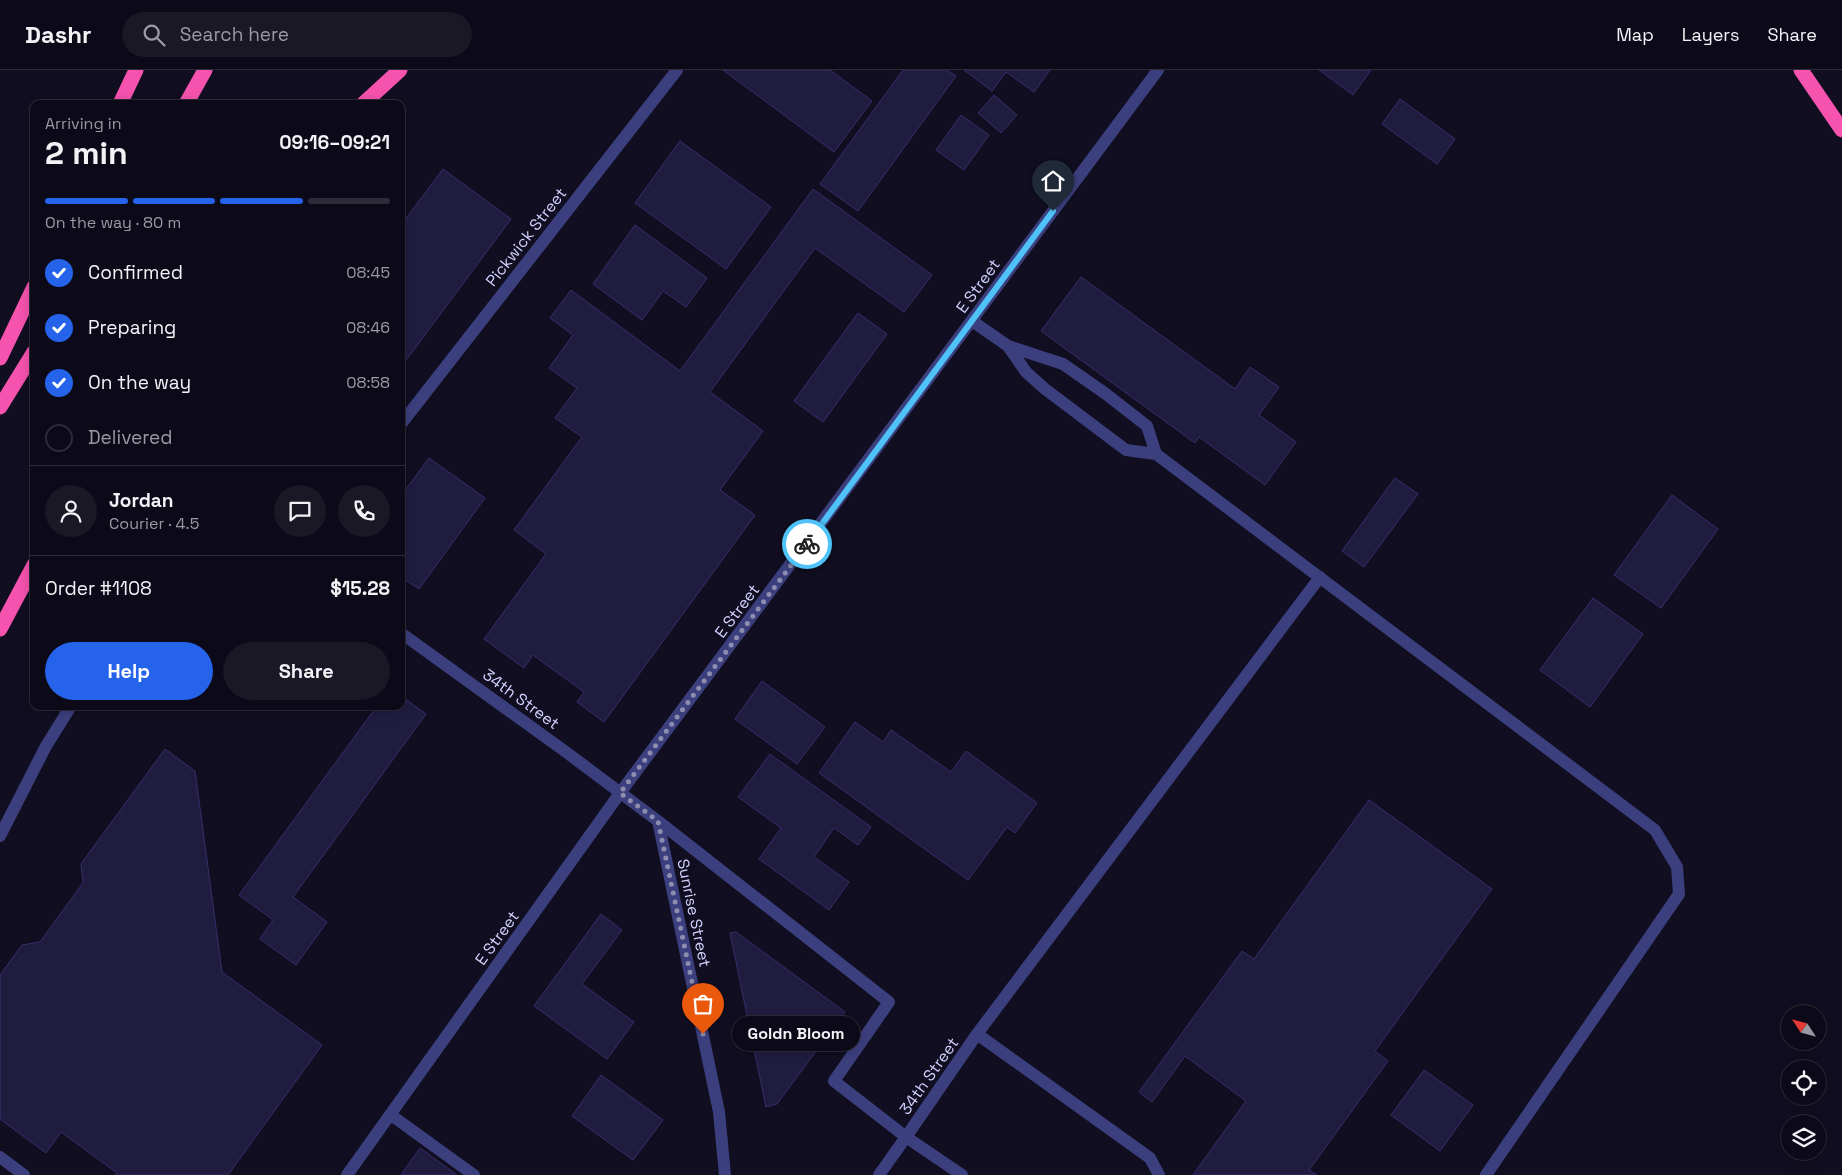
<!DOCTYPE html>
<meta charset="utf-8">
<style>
:root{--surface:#0c0a18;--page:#1a1825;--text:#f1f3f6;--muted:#9a9aa2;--line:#2c2b37;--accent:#2563eb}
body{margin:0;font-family:"Space Grotesk",sans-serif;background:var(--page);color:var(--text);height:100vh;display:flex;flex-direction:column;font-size:19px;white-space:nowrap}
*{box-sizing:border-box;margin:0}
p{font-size:16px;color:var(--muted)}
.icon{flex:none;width:28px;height:28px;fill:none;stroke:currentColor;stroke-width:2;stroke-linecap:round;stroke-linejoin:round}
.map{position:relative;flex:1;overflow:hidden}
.drawer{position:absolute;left:30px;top:30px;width:375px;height:610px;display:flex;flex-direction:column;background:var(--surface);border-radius:10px;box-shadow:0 2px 12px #0003,0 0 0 1px var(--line)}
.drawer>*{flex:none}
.needle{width:32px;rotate:306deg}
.buttons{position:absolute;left:1781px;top:935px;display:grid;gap:10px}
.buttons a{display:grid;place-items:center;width:45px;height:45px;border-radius:50%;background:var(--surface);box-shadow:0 2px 12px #0003,0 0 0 1px var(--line);font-size:25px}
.pin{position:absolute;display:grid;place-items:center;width:42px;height:42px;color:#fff;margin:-51px -21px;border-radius:50% 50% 50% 0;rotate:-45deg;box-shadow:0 0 5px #0007}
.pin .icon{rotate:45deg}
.courier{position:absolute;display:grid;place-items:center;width:50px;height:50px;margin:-25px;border:4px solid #4fc3f7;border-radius:50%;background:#fff;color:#222;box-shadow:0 1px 6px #0007}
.bubble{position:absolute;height:35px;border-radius:18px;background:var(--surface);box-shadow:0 2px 12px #0003,0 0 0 1px var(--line);font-size:16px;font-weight:600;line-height:35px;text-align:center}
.headline em{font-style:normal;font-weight:600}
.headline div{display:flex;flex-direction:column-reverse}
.headline{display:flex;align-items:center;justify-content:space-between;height:85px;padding:0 15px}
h1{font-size:32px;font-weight:600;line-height:38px}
.bar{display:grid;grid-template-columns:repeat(4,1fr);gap:8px 5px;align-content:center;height:60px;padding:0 15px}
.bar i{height:6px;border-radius:4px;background:var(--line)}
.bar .on{background:var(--accent)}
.bar p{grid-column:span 4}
.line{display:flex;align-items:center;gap:12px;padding:0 15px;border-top:1px solid var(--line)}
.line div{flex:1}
.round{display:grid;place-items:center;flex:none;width:52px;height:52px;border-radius:26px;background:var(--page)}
ol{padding:0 15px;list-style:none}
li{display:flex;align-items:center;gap:15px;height:55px}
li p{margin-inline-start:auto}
li .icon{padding:5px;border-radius:50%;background:var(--accent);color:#fff;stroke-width:4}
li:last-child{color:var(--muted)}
li i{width:28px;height:28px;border:2px solid var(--line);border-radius:50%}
.action{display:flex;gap:10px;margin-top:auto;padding:10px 15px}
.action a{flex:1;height:58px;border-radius:30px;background:var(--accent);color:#fff;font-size:20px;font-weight:600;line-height:58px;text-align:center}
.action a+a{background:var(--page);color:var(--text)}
header{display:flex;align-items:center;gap:30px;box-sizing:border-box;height:70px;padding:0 25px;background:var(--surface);border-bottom:1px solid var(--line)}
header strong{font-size:24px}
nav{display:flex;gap:28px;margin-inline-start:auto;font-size:18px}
.search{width:350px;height:45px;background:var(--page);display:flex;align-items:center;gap:12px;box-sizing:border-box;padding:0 18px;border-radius:28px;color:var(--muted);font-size:19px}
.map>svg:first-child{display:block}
.building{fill:#201c40;stroke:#362f6b}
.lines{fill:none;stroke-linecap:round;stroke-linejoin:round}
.minor{stroke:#3c3f7d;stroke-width:12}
.highway{stroke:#f553ae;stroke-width:15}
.done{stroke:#8e8caf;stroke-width:5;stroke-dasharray:0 9}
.route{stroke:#4fc3f7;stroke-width:6}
.labels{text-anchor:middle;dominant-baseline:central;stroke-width:4.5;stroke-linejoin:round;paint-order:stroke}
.street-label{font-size:16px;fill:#d2d0fc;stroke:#100e20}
</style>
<header>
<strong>Dashr</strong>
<div class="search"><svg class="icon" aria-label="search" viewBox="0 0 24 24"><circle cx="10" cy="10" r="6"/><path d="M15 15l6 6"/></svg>Search here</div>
<nav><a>Map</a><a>Layers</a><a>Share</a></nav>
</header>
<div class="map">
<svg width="1842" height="1105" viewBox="0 0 1842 1105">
<rect width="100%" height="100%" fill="#100e20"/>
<path class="building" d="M723 0H830L872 31 834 82Z
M903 0H947L956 6 858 141 820 114Z
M964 0H1050L1034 22 1006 2 992 21Z
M1319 0H1371L1353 25Z
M994 25 1017 45 1001 63 978 43Z
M1400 29 1455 69 1437 94 1382 54Z
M961 45 989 65 964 100 936 80Z
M680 71 771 137 726 199 635 133Z
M443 99 511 149 401 297V155Z
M813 119 932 205 904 242 815 178 710 322 763 361 720 420 755 445 604 652 577 632 584 622 533 585 524 598 484 569 546 484 514 460 582 367 555 348 577 318 549 298 573 265 550 248 571 220 680 301Z
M635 155 707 208 686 237 663 221 642 250 593 214Z
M1081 207 1235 319 1250 297 1279 317 1259 345 1296 372 1265 415 1199 367 1195 373 1041 261Z
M858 243 887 264 823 352 794 331Z
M429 388 485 428 419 519 401 507V426Z
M1395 408 1418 424 1364 497 1342 481Z
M1672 425 1718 459 1661 538 1614 505Z
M1593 528 1643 564 1590 637 1540 600Z
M762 611 825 657 797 694 735 649Z
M401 626 426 644 293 827 327 852 296 895 260 869 273 850 239 825 377 636H401Z
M855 652 883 672 891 660 951 702 966 681 1037 733 1015 763 1007 757 968 810 819 703Z
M165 679 195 701 222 902 322 975 228 1105H115L117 1103 61 1062 46 1083 0 1049V905L22 875 40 872 83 813 81 794Z
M770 684 871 757 858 775 834 758 814 787 849 812 829 840 759 789 781 758 738 727Z
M1369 730 1492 819 1375 981 1388 991 1309 1100 1317 1105H1193L1246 1031 1185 986 1152 1032 1139 1022 1242 881 1254 889Z
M601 844 622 860 582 914 634 952 607 989 534 936Z
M736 862 845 942 777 1034 766 1037 730 863Z
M1424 1000 1473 1035 1440 1081 1391 1045Z
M601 1005 663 1050 633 1090 572 1046Z
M420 1078 457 1105H401Z"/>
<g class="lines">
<path class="minor" d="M972 251 1008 276 1063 294 1106 324 1147 356 1156 384 1126 380 1045 319 1026 302 1008 276
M401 354 677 0
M1156 384 1655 760 1677 797 1679 824 1486 1105
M401 563 566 682 658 751 719 1042 725 1105
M658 751 889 932 834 1011 906 1067 977 964 1150 1088 1159 1105
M0 766 46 676 71 636
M977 964 1320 507
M391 1045 474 1105
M0 1087 24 1105
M347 1105 620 723 1158 0
M879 1105 906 1067 962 1105"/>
<path class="highway" d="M1801 0 1842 60
M120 34 136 0
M186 34 205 0
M363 34 400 0
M0 288 34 217
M0 337 34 282
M0 559 34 495"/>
</g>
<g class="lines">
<path class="done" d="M703 964 658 751 620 723 807 474"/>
<path class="route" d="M807 474 1053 141"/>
</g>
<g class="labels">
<g class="street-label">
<text transform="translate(526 167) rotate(-52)">Pickwick Street</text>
<text transform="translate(978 216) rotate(-54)">E Street</text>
<text transform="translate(737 541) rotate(-53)">E Street</text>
<text transform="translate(521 629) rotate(36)">34th Street</text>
<text transform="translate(694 843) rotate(78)">Sunrise Street</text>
<text transform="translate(497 868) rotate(-54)">E Street</text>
<text transform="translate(929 1006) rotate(-55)">34th Street</text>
</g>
</g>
</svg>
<div class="buttons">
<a><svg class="needle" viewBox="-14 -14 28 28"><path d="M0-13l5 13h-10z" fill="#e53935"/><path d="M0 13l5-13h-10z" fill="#9a9aa2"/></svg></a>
<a><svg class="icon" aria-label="locate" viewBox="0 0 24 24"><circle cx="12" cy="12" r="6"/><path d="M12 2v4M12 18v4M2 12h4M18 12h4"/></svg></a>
<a><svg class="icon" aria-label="layers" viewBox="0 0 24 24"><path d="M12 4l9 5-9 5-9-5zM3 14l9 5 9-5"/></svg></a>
</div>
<div class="pin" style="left:703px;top:964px;background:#ea580c"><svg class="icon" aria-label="bag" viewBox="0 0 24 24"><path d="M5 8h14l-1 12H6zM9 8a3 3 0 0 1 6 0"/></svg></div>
<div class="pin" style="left:1053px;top:141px;background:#1f2937"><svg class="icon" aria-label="home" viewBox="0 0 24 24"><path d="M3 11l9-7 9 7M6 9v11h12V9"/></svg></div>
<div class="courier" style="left:807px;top:474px"><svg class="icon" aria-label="bike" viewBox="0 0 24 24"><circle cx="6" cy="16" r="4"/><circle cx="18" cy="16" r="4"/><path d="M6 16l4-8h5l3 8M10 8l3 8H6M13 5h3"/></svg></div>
<div class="bubble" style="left:732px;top:946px;width:128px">Goldn Bloom</div>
<section class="drawer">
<div class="headline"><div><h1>2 min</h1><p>Arriving in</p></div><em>09:16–09:21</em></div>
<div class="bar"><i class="on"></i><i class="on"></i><i class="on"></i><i></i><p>On the way · 80 m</p></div>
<ol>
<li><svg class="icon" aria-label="check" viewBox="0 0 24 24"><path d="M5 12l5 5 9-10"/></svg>Confirmed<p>08:45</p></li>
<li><svg class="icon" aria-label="check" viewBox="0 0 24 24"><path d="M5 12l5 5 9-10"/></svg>Preparing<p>08:46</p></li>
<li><svg class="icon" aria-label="check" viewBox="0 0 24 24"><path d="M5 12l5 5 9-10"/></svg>On the way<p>08:58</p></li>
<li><i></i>Delivered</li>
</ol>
<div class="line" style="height:90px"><a class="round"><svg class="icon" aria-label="person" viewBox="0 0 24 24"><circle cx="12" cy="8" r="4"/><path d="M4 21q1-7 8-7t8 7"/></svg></a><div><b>Jordan</b><p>Courier · 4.5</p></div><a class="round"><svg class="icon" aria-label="chat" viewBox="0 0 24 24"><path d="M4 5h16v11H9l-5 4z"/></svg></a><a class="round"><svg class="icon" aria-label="phone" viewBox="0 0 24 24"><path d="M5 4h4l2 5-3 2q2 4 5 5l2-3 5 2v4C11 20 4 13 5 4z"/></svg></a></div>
<div class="line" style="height:65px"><div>Order #1108</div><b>$15.28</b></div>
<div class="action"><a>Help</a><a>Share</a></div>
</section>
</div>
